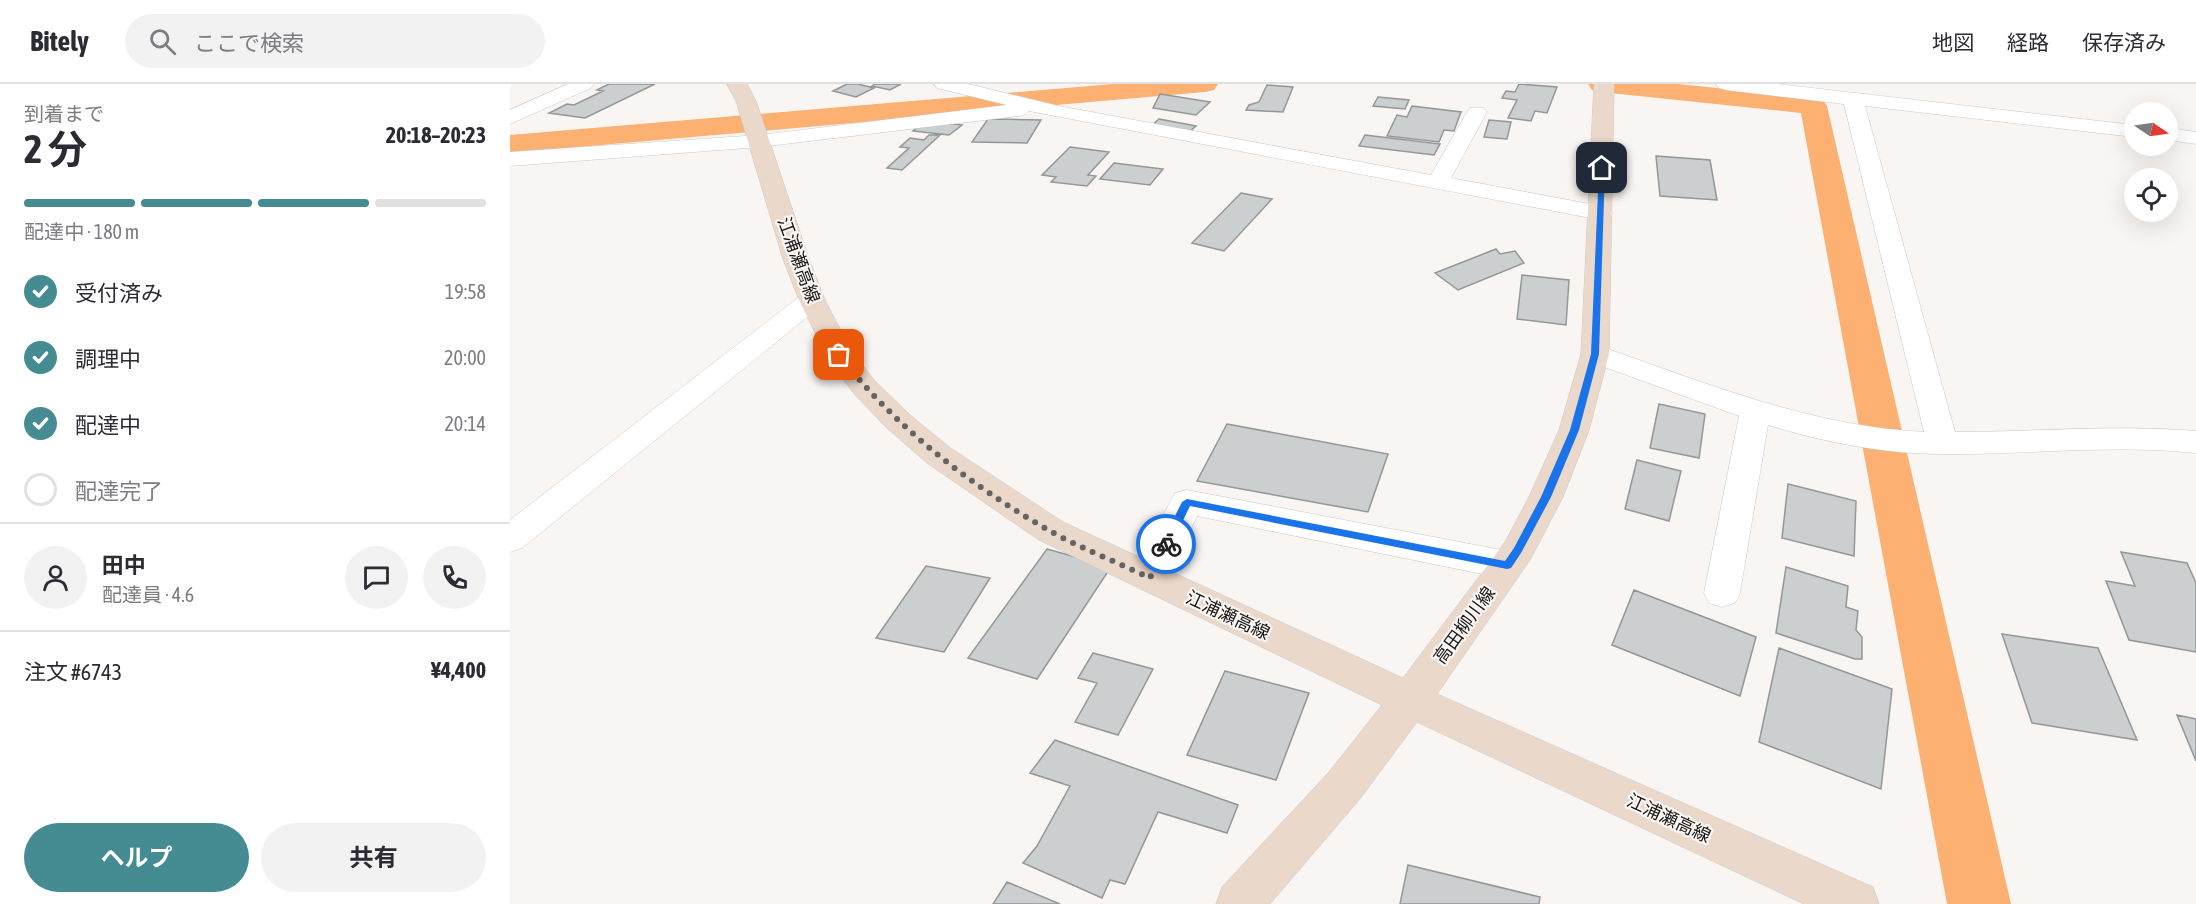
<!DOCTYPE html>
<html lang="ja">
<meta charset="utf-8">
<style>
:root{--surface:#fff;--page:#f2f2f3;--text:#2b2b33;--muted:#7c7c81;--line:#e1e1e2;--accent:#448c91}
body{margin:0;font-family:"Asap Condensed","Noto Sans JP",sans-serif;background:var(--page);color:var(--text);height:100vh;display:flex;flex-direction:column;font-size:22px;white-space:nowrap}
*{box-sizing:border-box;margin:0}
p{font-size:20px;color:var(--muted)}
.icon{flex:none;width:33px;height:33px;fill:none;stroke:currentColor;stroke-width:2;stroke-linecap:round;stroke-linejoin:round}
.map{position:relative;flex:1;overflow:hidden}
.side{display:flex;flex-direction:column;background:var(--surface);width:510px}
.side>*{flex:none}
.needle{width:39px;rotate:103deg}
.buttons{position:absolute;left:1614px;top:18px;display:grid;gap:12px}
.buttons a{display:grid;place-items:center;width:54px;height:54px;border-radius:50%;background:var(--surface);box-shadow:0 6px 24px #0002;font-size:30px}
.pin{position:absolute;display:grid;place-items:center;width:51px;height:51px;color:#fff;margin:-26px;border-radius:12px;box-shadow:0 3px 9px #0006}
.courier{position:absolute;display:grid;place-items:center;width:60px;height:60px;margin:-30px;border:4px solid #1a73e8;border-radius:50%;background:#fff;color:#222;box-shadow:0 2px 8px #0007}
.overview em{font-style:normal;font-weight:700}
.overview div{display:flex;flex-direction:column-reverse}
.overview{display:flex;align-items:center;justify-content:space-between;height:102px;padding:0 24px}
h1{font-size:39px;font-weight:700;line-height:45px}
.bar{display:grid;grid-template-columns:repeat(4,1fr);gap:9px 6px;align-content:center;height:72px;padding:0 24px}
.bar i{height:8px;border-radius:4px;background:var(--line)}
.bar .current{background:var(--accent)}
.bar p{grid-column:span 4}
.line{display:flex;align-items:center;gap:15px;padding:0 24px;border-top:2px solid var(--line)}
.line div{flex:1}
.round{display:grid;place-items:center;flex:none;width:63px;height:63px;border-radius:32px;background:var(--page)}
ol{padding:0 24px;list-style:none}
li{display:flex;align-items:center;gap:18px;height:66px}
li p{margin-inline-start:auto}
li .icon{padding:6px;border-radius:50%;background:var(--accent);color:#fff;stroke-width:4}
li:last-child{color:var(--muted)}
li i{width:33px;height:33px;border:3px solid var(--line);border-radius:50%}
.action{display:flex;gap:12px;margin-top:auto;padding:12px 24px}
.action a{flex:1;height:69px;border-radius:36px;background:var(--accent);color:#fff;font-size:24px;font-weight:700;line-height:69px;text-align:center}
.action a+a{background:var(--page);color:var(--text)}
header{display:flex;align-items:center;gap:36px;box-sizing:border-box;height:84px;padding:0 30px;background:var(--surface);border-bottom:2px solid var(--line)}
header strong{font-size:28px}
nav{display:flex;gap:33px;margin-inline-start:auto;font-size:21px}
.search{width:420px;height:54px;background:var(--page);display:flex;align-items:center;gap:15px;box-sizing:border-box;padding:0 21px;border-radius:33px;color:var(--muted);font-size:22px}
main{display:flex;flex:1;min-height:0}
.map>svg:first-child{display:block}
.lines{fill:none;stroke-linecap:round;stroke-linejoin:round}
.canal{fill:#fcb172;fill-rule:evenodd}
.building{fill:#cbcfcf;stroke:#949798;stroke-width:1.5}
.minor-casing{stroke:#cbc8c6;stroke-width:1}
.secondary-casing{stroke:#cbc8c6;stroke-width:1}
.minor{fill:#fff;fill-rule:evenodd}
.secondary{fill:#ead9ca;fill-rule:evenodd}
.route{fill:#1a73e8}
.done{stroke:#666463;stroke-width:6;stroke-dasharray:0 10.8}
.labels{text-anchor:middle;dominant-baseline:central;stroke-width:4.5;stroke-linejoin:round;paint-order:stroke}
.street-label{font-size:18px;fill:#171615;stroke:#f8f5f3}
</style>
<header>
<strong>Bitely</strong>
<div class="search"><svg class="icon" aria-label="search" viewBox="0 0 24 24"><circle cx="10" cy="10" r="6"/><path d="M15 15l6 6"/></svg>ここで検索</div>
<nav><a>地図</a><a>経路</a><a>保存済み</a></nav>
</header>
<main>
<section class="side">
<div class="overview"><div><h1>2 分</h1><p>到着まで</p></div><em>20:18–20:23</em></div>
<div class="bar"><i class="current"></i><i class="current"></i><i class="current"></i><i></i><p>配達中 · 180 m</p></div>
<ol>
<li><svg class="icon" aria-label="check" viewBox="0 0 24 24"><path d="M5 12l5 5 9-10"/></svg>受付済み<p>19:58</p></li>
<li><svg class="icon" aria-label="check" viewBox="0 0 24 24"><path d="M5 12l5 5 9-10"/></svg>調理中<p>20:00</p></li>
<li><svg class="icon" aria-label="check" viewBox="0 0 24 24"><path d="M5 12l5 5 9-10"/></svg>配達中<p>20:14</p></li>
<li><i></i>配達完了</li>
</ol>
<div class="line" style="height:108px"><a class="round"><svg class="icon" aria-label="person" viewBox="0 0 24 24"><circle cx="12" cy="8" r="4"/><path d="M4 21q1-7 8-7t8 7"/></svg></a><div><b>田中</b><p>配達員 · 4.6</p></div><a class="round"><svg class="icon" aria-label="chat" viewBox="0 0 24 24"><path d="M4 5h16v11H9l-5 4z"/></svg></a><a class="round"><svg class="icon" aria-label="phone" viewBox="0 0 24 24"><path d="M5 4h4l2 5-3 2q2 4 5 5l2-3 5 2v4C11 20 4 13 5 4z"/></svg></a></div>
<div class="line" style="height:78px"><div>注文 #6743</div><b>¥4,400</b></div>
<div class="action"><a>ヘルプ</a><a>共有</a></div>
</section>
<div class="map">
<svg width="1686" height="820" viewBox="0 0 1686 820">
<rect width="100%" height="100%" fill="#f8f5f3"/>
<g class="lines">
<path class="canal" d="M603 0H708L704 6 695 8 0 69V51Z
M1078 0H1168L1303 14 1313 16 1317 22 1501 820H1437L1291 29 1091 8 1082 6Z"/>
</g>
<path class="building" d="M99 0H145L75 34 39 29 57 20 64 21 93 7 87 6Z
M337 0H348L364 4 346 13 323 7Z
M365 0H391L380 6 362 2Z
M1009 0 1047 3 1037 29 1025 27 1021 37 998 34 1007 16 992 14 996 7 1005 8Z
M757 1 783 3 773 28 736 26 739 21 749 18Z
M650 10 700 18 686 31 643 24Z
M868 13 899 16 895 25 863 22Z
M902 22 951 28 944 47 934 46 929 58 877 52 887 31 897 33Z
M478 35 531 36 517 59 462 58Z
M649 35 686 42 677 50 640 43Z
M979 36 1001 38 997 55 974 53Z
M415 37 452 41 439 51 403 47Z
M419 51H430L392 86 377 84 399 64 390 63 400 54 414 56Z
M855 51 930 60 924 71 849 62Z
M560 63 599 68 578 91 586 92 577 102 541 98 546 93 532 91Z
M1146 72 1200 76 1207 116 1150 112Z
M604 79 653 85 640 101 590 95Z
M731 109 762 115 714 167 682 159Z
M986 165 990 170 1005 167 1014 179 948 206 925 189Z
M1012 191 1059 196 1056 241 1007 235Z
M1149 320 1195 330 1189 374 1140 364Z
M717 340 878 370 858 428 687 397Z
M1127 376 1171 387 1159 437 1115 425Z
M1278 400 1346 417 1344 472 1272 454Z
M537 465 601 483 527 595 458 574Z
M1611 468 1677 479 1686 499V568L1619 556 1596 497 1625 502Z
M416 482 480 494 434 568 366 554Z
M1276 483 1338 502 1336 523 1348 527 1346 546 1352 553V575H1345L1266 549Z
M1124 506 1246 553 1230 612 1102 561Z
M1492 550 1588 564 1627 656 1522 639Z
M1269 564 1382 605 1371 705 1249 658Z
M583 569 643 585 608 651 565 638 587 599 568 594Z
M715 587 799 609 766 696 677 671Z
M1667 631 1686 635V677Z
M545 656 728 721 717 749 648 728 615 800 600 796 592 814 513 779 527 762 560 702 520 689Z
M898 781 1030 813 1029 820H890Z
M497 798 550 820H483Z"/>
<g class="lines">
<g class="minor-casing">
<path id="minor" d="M58 0H84L81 4 0 40V26Z
M424 0H458L549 22 921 91 957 28 960 24H974L977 28 941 94 1091 122 1099 124 1103 129 1099 134 1091 136 519 27 516 30 509 32 250 63 0 82V68L250 51 497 21 427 4Z
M1206 0H1267L1624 41V53L1355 22 1445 348C1526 348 1605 340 1686 347V369C1601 360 1517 371 1432 370 1373 370 1314 358 1258 341L1230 509 1225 519 1212 523 1199 519 1194 509 1229 332 1075 276 1071 270 1075 264 1085 261 1095 264C1201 301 1301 342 1414 348L1334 20 1216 6 1209 4Z
M1658 44 1686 48V60L1658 56Z
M302 208 311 210 315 216 311 222 12 464 0 468V436L293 210Z
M677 406 997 467 1010 471 1015 481 1010 491 997 495 687 432 653 504 640 508 627 504 622 494 660 418 665 409Z"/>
</g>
<g class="secondary-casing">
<path id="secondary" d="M217 0H237L246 17 299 175 315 216 342 268 365 297 399 330 439 363 553 438 893 594 995 458 1019 413 1049 346 1071 270 1084 0H1104L1099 270 1079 346 1053 413 1020 476 927 610 1363 803 1369 820H1294L907 638 849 716 760 820H706L712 803 819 688 872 621 529 456 417 379 377 344 345 311 319 277 289 216 273 175 226 17Z"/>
</g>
<use href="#minor" class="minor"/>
<use href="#secondary" class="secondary"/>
</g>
<path class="route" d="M1092 82 1095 84 1089 270 1069 346 1041 413 1011 469 1001 484 997 485 680 422 660 463H653L651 460 672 418 677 415 995 477 1004 464 1031 413 1060 346 1081 270 1089 84Z"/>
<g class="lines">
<path class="done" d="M329 271C386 344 460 401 540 447 572 465 607 478 640 494L656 460"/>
</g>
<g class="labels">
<g class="street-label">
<text transform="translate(289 176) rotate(70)">江浦瀬高線</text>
<text transform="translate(718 531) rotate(25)">江浦瀬高線</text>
<text transform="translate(954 541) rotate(-54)">高田柳川線</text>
<text transform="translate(1159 734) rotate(25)">江浦瀬高線</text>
</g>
</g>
</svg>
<div class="buttons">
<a><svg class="needle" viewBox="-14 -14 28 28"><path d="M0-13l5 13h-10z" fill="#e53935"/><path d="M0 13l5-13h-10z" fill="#7c7c81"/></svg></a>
<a><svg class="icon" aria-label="locate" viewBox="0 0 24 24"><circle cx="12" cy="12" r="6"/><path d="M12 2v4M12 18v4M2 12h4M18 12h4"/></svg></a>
</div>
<div class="pin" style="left:329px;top:271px;background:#ea580c"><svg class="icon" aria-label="bag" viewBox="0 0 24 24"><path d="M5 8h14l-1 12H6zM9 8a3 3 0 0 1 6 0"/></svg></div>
<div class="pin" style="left:1092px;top:84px;background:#1f2937"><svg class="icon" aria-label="home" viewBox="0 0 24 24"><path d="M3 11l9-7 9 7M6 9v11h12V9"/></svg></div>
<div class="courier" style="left:656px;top:460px"><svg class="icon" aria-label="bike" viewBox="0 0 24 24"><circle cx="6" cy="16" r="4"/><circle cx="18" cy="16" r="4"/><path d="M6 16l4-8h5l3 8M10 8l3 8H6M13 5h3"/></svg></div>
</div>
</main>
